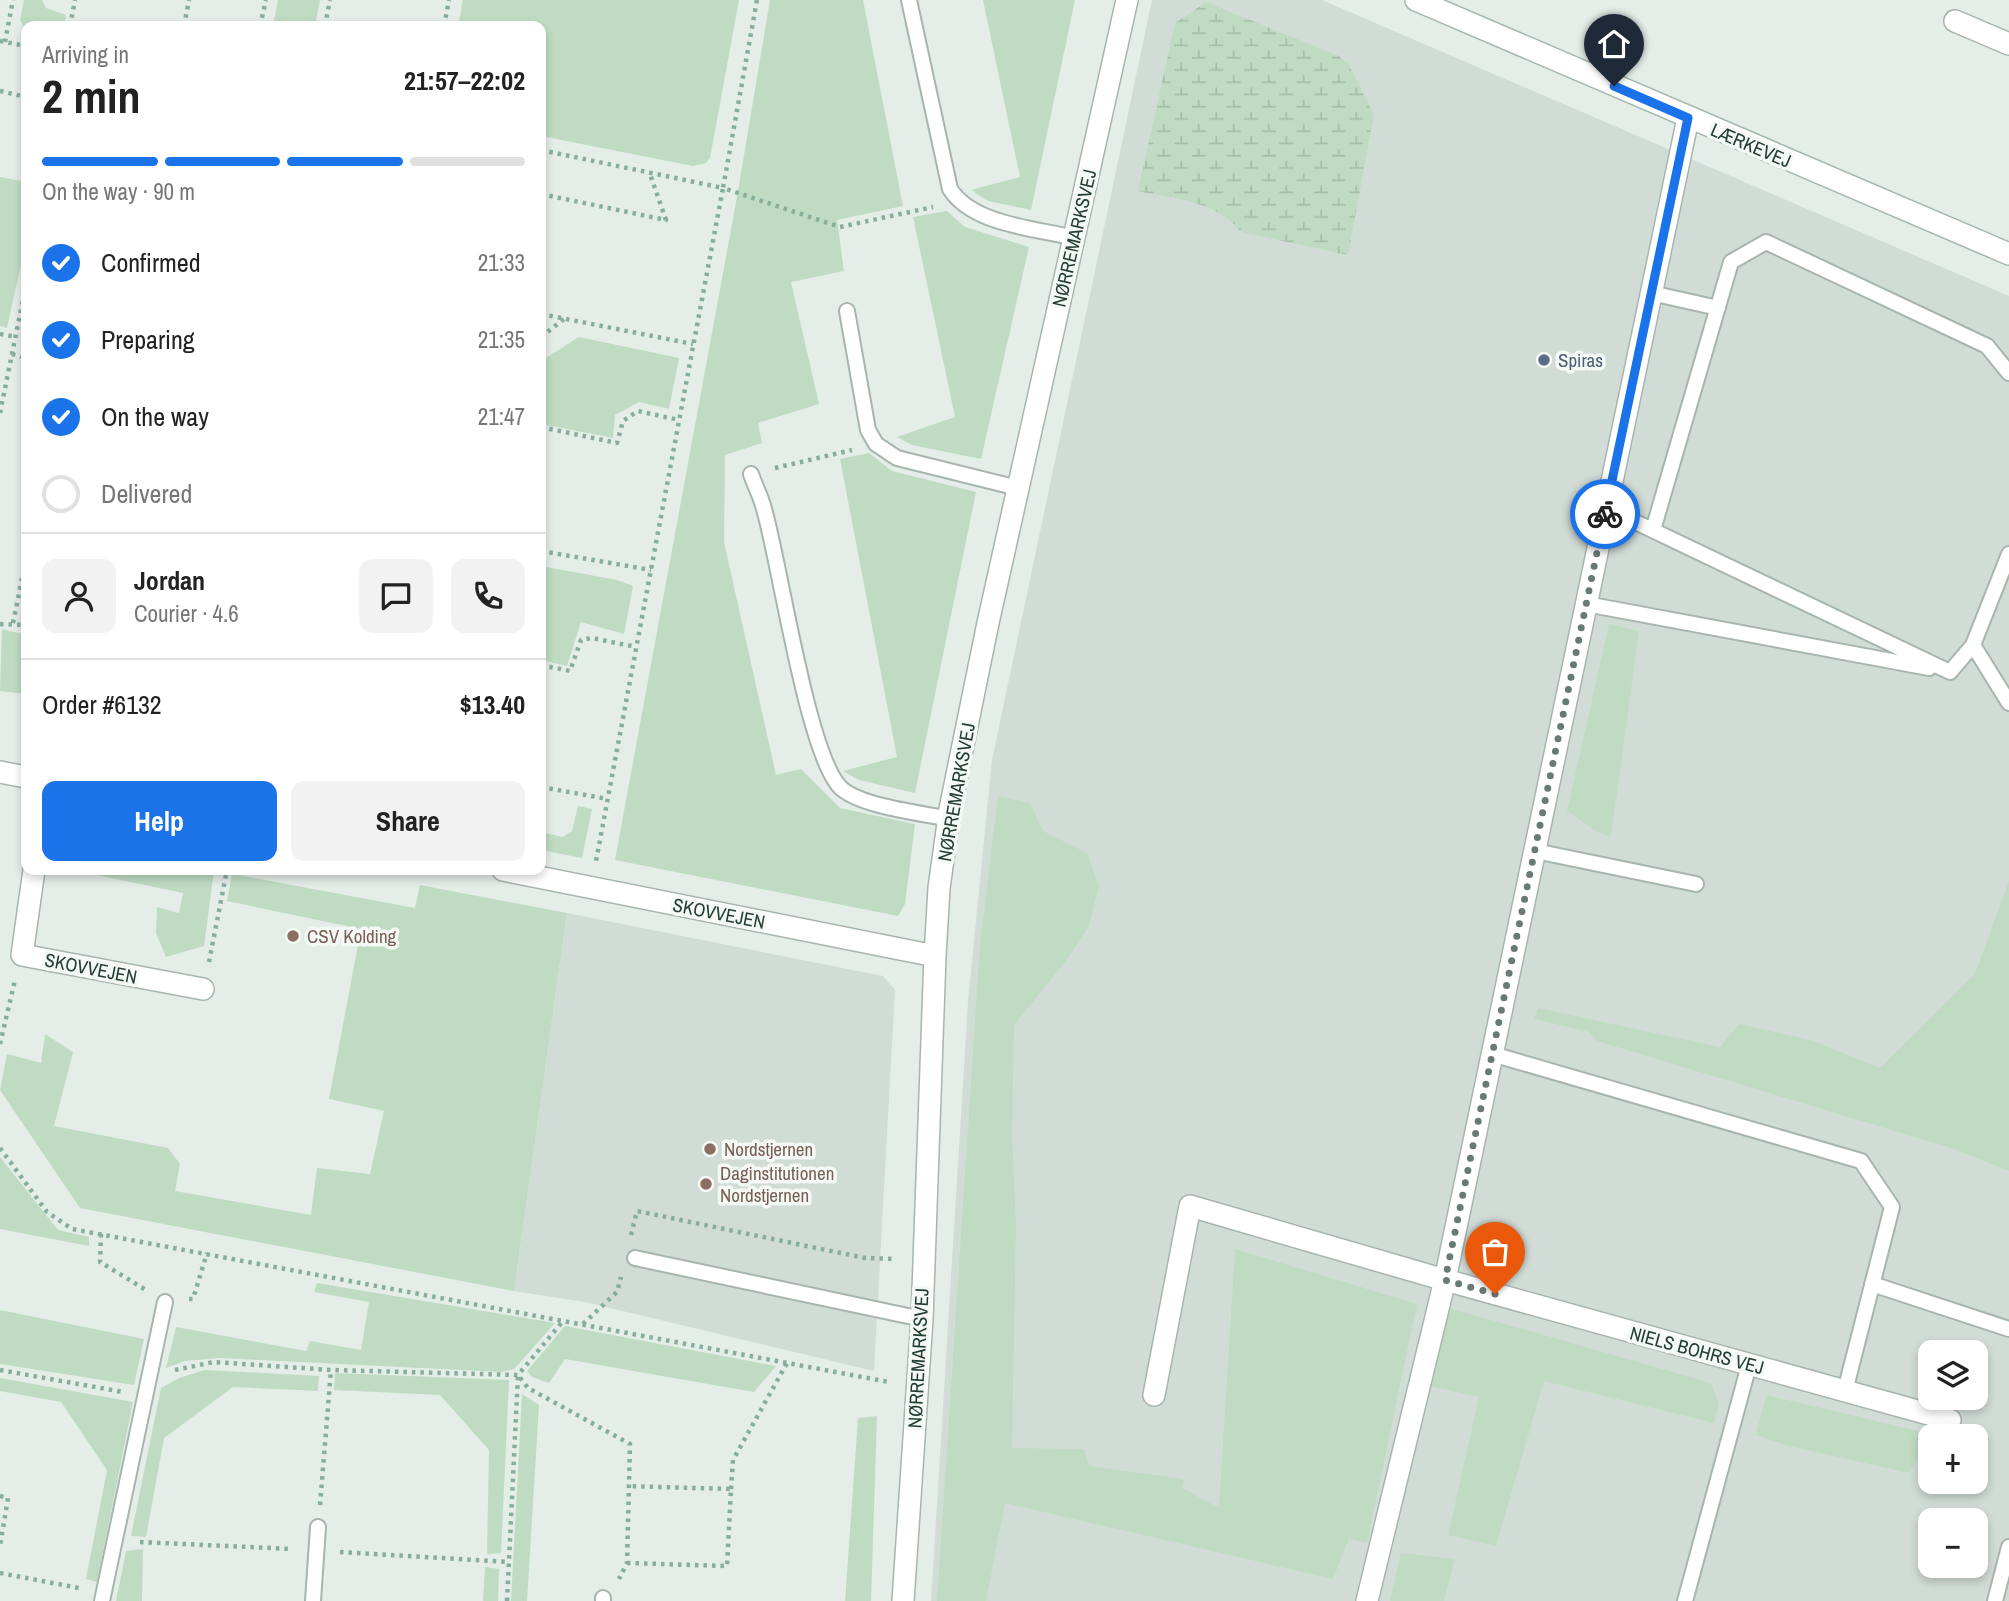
<!DOCTYPE html>
<meta charset="utf-8">
<style>
:root{--surface:#fff;--page:#f2f2f2;--text:#222;--muted:#767676;--line:#e0e0e0;--accent:#1a73e8}
body{margin:0;font-family:"Archivo Narrow",sans-serif;background:var(--page);color:var(--text);height:100vh;display:flex;flex-direction:column;font-size:26px;white-space:nowrap}
*{box-sizing:border-box;margin:0}
p{font-size:23px;color:var(--muted)}
.icon{flex:none;width:38px;height:38px;fill:none;stroke:currentColor;stroke-width:2;stroke-linecap:round;stroke-linejoin:round}
.map{position:relative;flex:1;overflow:hidden}
.side{position:absolute;left:21px;top:21px;width:525px;height:854px;display:flex;flex-direction:column;background:var(--surface);border-radius:14px;box-shadow:0 4px 10px #0003}
.side>*{flex:none}
.controls{position:absolute;left:1918px;top:1340px;display:grid;gap:14px}
.controls a{display:grid;place-items:center;width:70px;height:70px;border-radius:14px;background:var(--surface);box-shadow:0 4px 10px #0003;font-size:35px}
.pin{position:absolute;display:grid;place-items:center;width:60px;height:60px;color:#fff;margin:-72px -30px;border-radius:50% 50% 50% 0;rotate:-45deg;box-shadow:0 0 7px #0007}
.pin .icon{rotate:45deg}
.courier{position:absolute;display:grid;place-items:center;width:70px;height:70px;margin:-35px;border:5px solid #1a73e8;border-radius:50%;background:#fff;color:#222;box-shadow:0 2px 9px #0007}
.summary em{font-style:normal;font-weight:700}
.summary div{display:flex;flex-direction:column-reverse}
.summary{display:flex;align-items:center;justify-content:space-between;height:119px;padding:0 21px}
h1{font-size:46px;font-weight:700;line-height:52px}
.bar{display:grid;grid-template-columns:repeat(4,1fr);gap:10px 7px;align-content:center;height:84px;padding:0 21px}
.bar i{height:9px;border-radius:5px;background:var(--line)}
.bar .selected{background:var(--accent)}
.bar p{grid-column:span 4}
.line{display:flex;align-items:center;gap:18px;padding:0 21px;border-top:2px solid var(--line)}
.line div{flex:1}
.round{display:grid;place-items:center;flex:none;width:74px;height:74px;border-radius:14px;background:var(--page)}
ol{padding:0 21px;list-style:none}
li{display:flex;align-items:center;gap:21px;height:77px}
li p{margin-inline-start:auto}
li .icon{padding:7px;border-radius:50%;background:var(--accent);color:#fff;stroke-width:4}
li:last-child{color:var(--muted)}
li i{width:38px;height:38px;border:4px solid var(--line);border-radius:50%}
.cta{display:flex;gap:14px;margin-top:auto;padding:14px 21px}
.cta a{flex:1;height:80px;border-radius:14px;background:var(--accent);color:#fff;font-size:28px;font-weight:700;line-height:80px;text-align:center}
.cta a+a{background:var(--page);color:var(--text)}
.map>svg:first-child{display:block}
.built{fill:#d2dcd6;fill-rule:evenodd}
.grass{fill:#bfdcc2}
.wetland{fill:url(#wetland-marsh)}
.lines{fill:none;stroke-linecap:round;stroke-linejoin:round}
.lane-casing{stroke:#a7b5ae;stroke-width:18}
.street-casing{stroke:#a7b5ae;stroke-width:24}
.secondary-casing{stroke:#a3b8ad;stroke-width:24}
.path{stroke:#87ae9b;stroke-width:4.5;stroke-dasharray:3.5 5;stroke-linecap:butt}
.lane{stroke:#fff;stroke-width:14}
.street{stroke:#fff;stroke-width:21}
.secondary{stroke:#fff;stroke-width:21}
.done{stroke:#687b72;stroke-width:7;stroke-dasharray:0 12.6}
.route{stroke:#1a73e8;stroke-width:9}
.service-dot{fill:#5c6f8a;stroke:#f5f9f6;stroke-width:2.5}
.education-dot{fill:#8d6e63;stroke:#f5f9f6;stroke-width:2.5}
.labels{text-anchor:middle;dominant-baseline:central;stroke-width:7;stroke-linejoin:round;paint-order:stroke}
.street-label{font-size:19px;fill:#253d33;stroke:#f5f9f6}
.service-label{font-size:19px;fill:#4e5e75;stroke:#f5f9f6;text-anchor:start}
.education-label{font-size:19px;fill:#785e54;stroke:#f5f9f6;text-anchor:start}
</style>
<div class="map">
<svg width="2009" height="1601" viewBox="0 0 2009 1601">
<defs>
<pattern id="wetland-marsh" width="20" height="14" patternUnits="userSpaceOnUse" patternTransform="scale(1.75)"><rect width="20" height="14" fill="#bfdcc2"/><path d="M1 5h8M5 5V1M11 12h8M15 12V8" fill="none" stroke="#a4bea7"/></pattern>
</defs>
<rect width="100%" height="100%" fill="#e4ede8"/>
<path class="built" d="M1152 0H1322L2009 296V1601H931L968 1002 992 760ZM1930 1353H1976V1398H1930ZM1930 1437H1976V1482H1930ZM1930 1521H1976V1566H1930Z
M567 913 883 976 895 990 874 1371 585 1302 514 1291Z"/>
<path class="grass" d="M24 0H42L46 8 66 15 64 26H26L25 29 20 20Z
M278 0H320L315 26H273Z
M463 0H739L710 158 706 163 693 166 541 136V26H458Z
M770 0H863L903 206 837 220 844 271 791 282 819 404 758 423 762 443 725 455 724 542 776 775 801 769 840 808 915 824 905 904 898 916 615 860 737 197Z
M983 0H1075L1031 210 988 201 971 190 1020 177Z
M0 177 26 182V242L7 328 0 326Z
M947 211 965 227 1029 247 981 459 912 445 897 437 955 417 913 217Z
M579 337 679 358 669 409 639 402 615 415 613 438 541 424V361Z
M869 453 892 471 976 492 915 793 859 780 843 771 897 757 840 459Z
M541 566 617 580 633 586 624 634 581 622 567 666 541 660Z
M1609 624 1639 631 1611 837 1597 832 1567 811Z
M2 629 26 635V694L0 691Z
M998 796 1030 803 1043 831 1087 853 1099 886 1089 926 1066 961 1014 1025 1012 1134 1016 1225 1012 1448 1084 1449 1089 1466 1184 1479 1182 1488 1219 1508 1235 1249 1417 1304 1367 1543 1349 1539 1333 1579 1005 1503 986 1601H937L980 945Z
M578 806 592 809 582 858 541 850V832L563 837 572 831Z
M88 870 214 871 204 946 166 957 156 933 157 907 179 913 183 893 87 873Z
M232 874 415 908 420 885 567 913 514 1291 80 1208 0 1090 7 1054 41 1063 45 1034 73 1052 54 1126 168 1148 180 1164 175 1191 311 1215 317 1168 370 1174 384 1111 329 1099 361 929 227 901Z
M2009 881V1171L1951 1148 1597 1041 1589 1032 1534 1019 1538 1008 1720 1047 1739 1024 1814 1041 1880 1068 1975 974Z
M0 1157 58 1230 89 1237V1246L0 1229Z
M317 1283 555 1323 514 1369 502 1372 219 1358 185 1361 166 1368 176 1327 306 1351 310 1341 361 1350 369 1302 314 1292Z
M1446 1307 1711 1383 1719 1404 1714 1423 1544 1381 1496 1546 1448 1535 1479 1397 1430 1386Z
M0 1310 144 1339 134 1385 0 1364Z
M565 1326 776 1366 754 1392 565 1359 549 1383 532 1377 527 1371Z
M205 1370 319 1376 318 1391 233 1387 164 1438 146 1537 131 1536 161 1388 179 1378Z
M335 1373 509 1380 501 1553 487 1554 489 1450 440 1395 334 1390Z
M0 1378 133 1402 97 1582 86 1579 107 1470 61 1402 0 1391Z
M522 1394 539 1405 527 1601H511Z
M1766 1395 1931 1434 1909 1473 1785 1445 1756 1435Z
M877 1416 871 1601H845L858 1418Z
M143 1549 142 1601H116L126 1551Z
M1401 1553 1455 1559 1444 1601H1390Z
M485 1567 499 1569 498 1601H483Z"/>
<path class="wetland" d="M1206 2 1337 55 1348 63 1374 115 1348 255 1241 232C1218 201 1174 199 1138 191L1175 23Z"/>
<g class="lines">
<g class="lane-casing">
<path id="lane" d="M909 0 950 189C973 225 1035 228 1074 238
M1651 293 1718 308
M847 311 868 430 876 444 897 458 1018 488
M751 474C755 486 761 497 764 509 780 563 808 760 842 789 864 807 921 813 949 819
M1606 508 1950 672
M1653 530 1731 262 1766 242 1987 346 2009 373
M1586 604 1929 668
M1973 645 2009 703
M1950 672 1973 645 2009 554
M1535 851 1696 884
M1492 1054 1861 1161 1892 1207 1845 1391
M635 1258 922 1319
M1872 1284 2009 1329
M102 1601 165 1302
M313 1601 318 1527
M603 1601V1598
M1685 1601 1749 1365
M1995 1601 2009 1547"/>
</g>
<g class="street-casing">
<path id="street" d="M1955 21 2009 44
M1688 118 1445 1280 1950 1420
M0 772 26 777
M34 870 22 955 203 989
M503 870 935 956
M1154 1395 1190 1206 1445 1280 1367 1601
M903 1601 922 1319 935 956 939 888 950 809 988 623 1127 0"/>
</g>
<g class="secondary-casing">
<path id="secondary" d="M1416 0 2009 254"/>
</g>
<path class="path" d="M757 0 723 188 840 227 933 207
M70 26 75 0
M184 26 189 0
M260 26 266 0
M325 26 330 0
M444 26 449 0
M0 41 26 46
M5 42 13 0
M0 91 26 97
M541 150 723 188 596 861
M541 194 666 220 650 174
M541 314 693 344
M0 334 16 337
M541 337 564 319
M12 354 26 358
M0 413 26 285
M541 427 617 443 623 421 638 411 679 420
M775 468 852 450
M541 551 651 570
M13 623 26 559
M0 624 26 625
M541 665 570 671 581 640 592 638 636 647
M541 787 608 799
M209 962 227 870
M0 1044 15 980
M0 1148 47 1212 72 1229 889 1382
M101 1234 100 1262 146 1290
M631 1235 637 1211 865 1258 896 1259
M189 1299H193L207 1253
M583 1324 617 1292 621 1277
M0 1370 123 1392
M175 1370 214 1362 331 1370 518 1375 563 1321
M731 1489 733 1460 787 1363
M0 1496 8 1498 0 1546
M320 1505 331 1370
M140 1542 292 1549
M340 1552 509 1562
M627 1563 727 1566 731 1489 627 1486
M0 1573 79 1588
M507 1601 518 1375 528 1388 630 1444 627 1563 619 1579"/>
<use href="#lane" class="lane"/>
<use href="#street" class="street"/>
<use href="#secondary" class="secondary"/>
</g>
<g class="lines">
<path class="done" d="M1495 1294 1445 1280 1605 514"/>
<path class="route" d="M1605 514 1688 118 1614 86"/>
</g>
<circle class="service-dot" cx="1544" cy="360" r="7"/>
<g class="education-dot">
<circle cx="293" cy="936" r="7"/>
<circle cx="710" cy="1149" r="7"/>
<circle cx="706" cy="1184" r="7"/>
</g>
<g class="labels">
<g class="street-label">
<text transform="translate(1751 145) rotate(23)">LÆRKEVEJ</text>
<text transform="translate(1074 238) rotate(-77)">NØRREMARKSVEJ</text>
<text transform="translate(956 792) rotate(-80)">NØRREMARKSVEJ</text>
<text transform="translate(719 913) rotate(11)">SKOVVEJEN</text>
<text transform="translate(91 968) rotate(11)">SKOVVEJEN</text>
<text transform="translate(1697 1350) rotate(15)">NIELS BOHRS VEJ</text>
<text transform="translate(918 1358) rotate(-87)">NØRREMARKSVEJ</text>
</g>
<g class="service-label">
<text x="1558" y="360">Spiras</text>
</g>
<g class="education-label">
<text x="307" y="936">CSV Kolding</text>
<text x="724" y="1149">Nordstjernen</text>
<text x="720" y="1173">Daginstitutionen<tspan x="720" dy="22">Nordstjernen</tspan></text>
</g>
</g>
</svg>
<div class="controls">
<a><svg class="icon" aria-label="layers" viewBox="0 0 24 24"><path d="M12 4l9 5-9 5-9-5zM3 14l9 5 9-5"/></svg></a>
<a>+</a>
<a>−</a>
</div>
<div class="pin" style="left:1495px;top:1294px;background:#ea580c"><svg class="icon" aria-label="bag" viewBox="0 0 24 24"><path d="M5 8h14l-1 12H6zM9 8a3 3 0 0 1 6 0"/></svg></div>
<div class="pin" style="left:1614px;top:86px;background:#1f2937"><svg class="icon" aria-label="home" viewBox="0 0 24 24"><path d="M3 11l9-7 9 7M6 9v11h12V9"/></svg></div>
<div class="courier" style="left:1605px;top:514px"><svg class="icon" aria-label="bike" viewBox="0 0 24 24"><circle cx="6" cy="16" r="4"/><circle cx="18" cy="16" r="4"/><path d="M6 16l4-8h5l3 8M10 8l3 8H6M13 5h3"/></svg></div>
<section class="side">
<div class="summary"><div><h1>2 min</h1><p>Arriving in</p></div><em>21:57–22:02</em></div>
<div class="bar"><i class="selected"></i><i class="selected"></i><i class="selected"></i><i></i><p>On the way · 90 m</p></div>
<ol>
<li><svg class="icon" aria-label="check" viewBox="0 0 24 24"><path d="M5 12l5 5 9-10"/></svg>Confirmed<p>21:33</p></li>
<li><svg class="icon" aria-label="check" viewBox="0 0 24 24"><path d="M5 12l5 5 9-10"/></svg>Preparing<p>21:35</p></li>
<li><svg class="icon" aria-label="check" viewBox="0 0 24 24"><path d="M5 12l5 5 9-10"/></svg>On the way<p>21:47</p></li>
<li><i></i>Delivered</li>
</ol>
<div class="line" style="height:126px"><a class="round"><svg class="icon" aria-label="person" viewBox="0 0 24 24"><circle cx="12" cy="8" r="4"/><path d="M4 21q1-7 8-7t8 7"/></svg></a><div><b>Jordan</b><p>Courier · 4.6</p></div><a class="round"><svg class="icon" aria-label="chat" viewBox="0 0 24 24"><path d="M4 5h16v11H9l-5 4z"/></svg></a><a class="round"><svg class="icon" aria-label="phone" viewBox="0 0 24 24"><path d="M5 4h4l2 5-3 2q2 4 5 5l2-3 5 2v4C11 20 4 13 5 4z"/></svg></a></div>
<div class="line" style="height:91px"><div>Order #6132</div><b>$13.40</b></div>
<div class="cta"><a>Help</a><a>Share</a></div>
</section>
</div>
